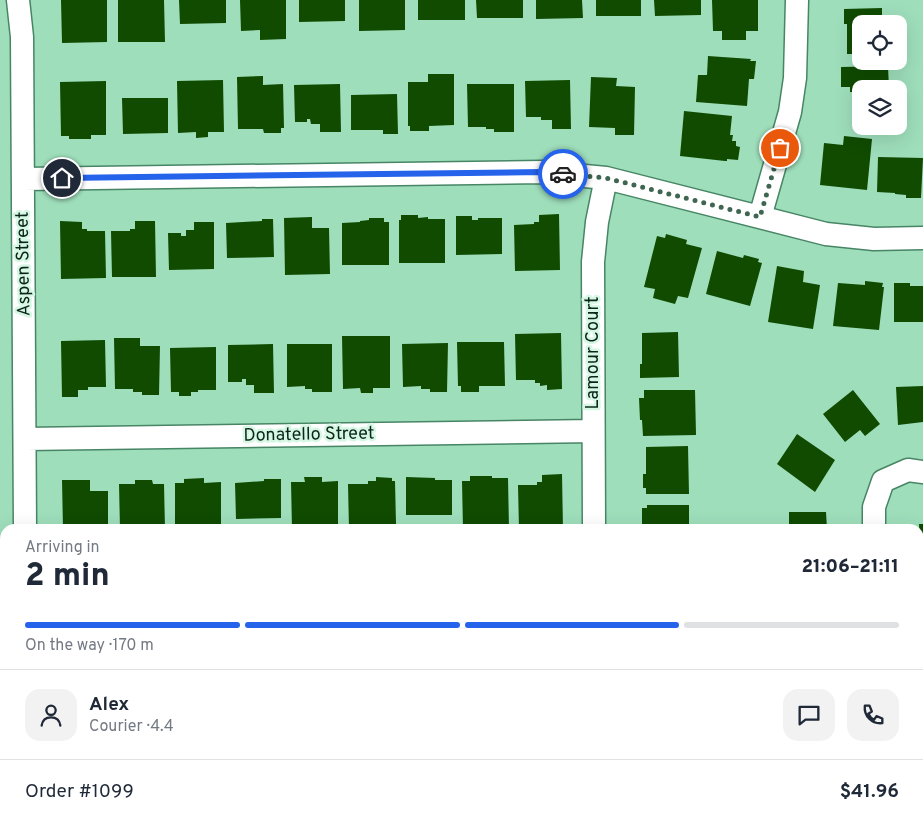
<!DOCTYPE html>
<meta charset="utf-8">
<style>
:root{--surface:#fff;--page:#f2f2f3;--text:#1f2937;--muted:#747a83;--line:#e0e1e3;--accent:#2563eb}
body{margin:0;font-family:Overpass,sans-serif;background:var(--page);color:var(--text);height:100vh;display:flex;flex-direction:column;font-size:19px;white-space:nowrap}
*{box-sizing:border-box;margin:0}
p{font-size:16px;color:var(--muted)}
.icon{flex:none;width:28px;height:28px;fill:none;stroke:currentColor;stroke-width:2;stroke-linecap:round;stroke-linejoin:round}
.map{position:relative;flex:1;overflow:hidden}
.side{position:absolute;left:0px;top:524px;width:924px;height:311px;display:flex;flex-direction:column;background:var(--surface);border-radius:15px 15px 0 0;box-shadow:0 5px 20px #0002}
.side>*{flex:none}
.tools{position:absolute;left:852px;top:15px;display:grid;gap:10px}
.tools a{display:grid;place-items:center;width:55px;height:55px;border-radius:10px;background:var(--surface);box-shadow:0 5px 20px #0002;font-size:25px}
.pin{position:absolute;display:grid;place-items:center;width:42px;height:42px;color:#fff;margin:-21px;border:2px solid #fff;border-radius:50%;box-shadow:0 1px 5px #0007}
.courier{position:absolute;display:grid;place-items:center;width:50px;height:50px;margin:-25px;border:4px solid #2563eb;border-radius:50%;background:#fff;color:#222;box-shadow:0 1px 6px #0007}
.summary em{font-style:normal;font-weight:800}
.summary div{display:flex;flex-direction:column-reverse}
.summary{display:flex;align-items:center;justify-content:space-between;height:85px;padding:0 25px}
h1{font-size:32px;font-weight:800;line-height:38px}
.bar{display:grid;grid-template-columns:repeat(4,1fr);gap:8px 5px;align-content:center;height:60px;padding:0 25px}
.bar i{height:6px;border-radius:4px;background:var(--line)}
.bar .on{background:var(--accent)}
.bar p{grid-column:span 4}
.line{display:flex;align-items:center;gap:12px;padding:0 25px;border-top:1px solid var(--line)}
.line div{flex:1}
.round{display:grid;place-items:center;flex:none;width:52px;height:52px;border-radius:15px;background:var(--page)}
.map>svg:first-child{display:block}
.green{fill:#7bd1a4}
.building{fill:#104b00}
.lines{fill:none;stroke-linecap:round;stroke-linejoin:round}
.street-casing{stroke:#478565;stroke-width:25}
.street{stroke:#fff;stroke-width:22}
.done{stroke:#3e6651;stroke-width:5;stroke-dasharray:0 9}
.route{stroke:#2563eb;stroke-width:6}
.labels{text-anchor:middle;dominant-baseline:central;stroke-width:5;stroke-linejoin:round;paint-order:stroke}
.street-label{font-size:18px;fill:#0b2518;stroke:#d7f7e5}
</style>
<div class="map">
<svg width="923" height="834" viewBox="0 0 923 834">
<rect width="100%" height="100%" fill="#9edebb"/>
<path class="green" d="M0 569H5V830H735V834H0Z"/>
<path class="building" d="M61 0H107V42L62 43Z
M118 0H164L165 42H118Z
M179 0H226V23L180 24Z
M240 0H286V39L260 40V30L241 31Z
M299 0H345V21L299 22Z
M359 0H405V30L359 31Z
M418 0H465V20H418Z
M476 0H523V18H477Z
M536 0H582L583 18 536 19Z
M596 0H641V16H596Z
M654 0H701V15L655 16Z
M712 0H758V31H746V40H722V31H713Z
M882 8V24H861V54H847V24H844V9Z
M708 56 751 59 750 61H756L754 79H749L747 106 696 102 698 75H707Z
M888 66 889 89H861V111H853V99H855V92H850V87H841V67Z
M428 74H454V125L429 126V131H410V126H408V82H428Z
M263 76V85L283 84 284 128H281V133H264L263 129H238L237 77Z
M591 77 617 78 616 86 635 87 634 135H615V128L589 127Z
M223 80 224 132H208V137L196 138V132L178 133 177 81Z
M570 80 571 129H552V120H541V117H526L525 81Z
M106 81V135H91V139H69V136H61L60 82Z
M340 84 341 132H320V124H311L310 119H307V122H295L294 85Z
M467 84H514V132H494V129H486V127H468Z
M397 94 398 134H383V130H351V95Z
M122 98H168V133L123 134Z
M684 111 732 116 730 135H733L732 141H736V146L740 147 738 160 727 159V161H725L680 156Z
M844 136 872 139 867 190 820 185 824 143 843 145Z
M878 157 923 158 921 198H906V195L895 194V193L877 192Z
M559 214 560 270 515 271 514 225 534 224V222H539V215Z
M401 215H418V218L428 217V219H445V263H399V220H401Z
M456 216H472V220H478V218H502V254L456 255Z
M312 217V228H329L330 274 285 275 284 218Z
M369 218H384V222H389V265H342V223L360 222V221L369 220Z
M262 219H273L274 257 227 258 226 223 262 221Z
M60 221 82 222V229H87V231H105L106 278 61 279Z
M135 221H155L156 277H112L111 231H130V229H135Z
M194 222H214V269L169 270 168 233H181V236H186V230H194Z
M666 234 687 240 686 244 702 248 688 298 678 296 675 304 653 298 655 289 644 287 657 236 665 238Z
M717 251 743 258 744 255 759 259 758 262 762 263 750 306 706 294Z
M777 266 804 271 803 282 820 285 813 329 768 322Z
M865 281 883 283 882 287H884L879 330 833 326 838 283 865 285Z
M894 283H910V286H923V322H894Z
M678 332 679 377 640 378V364H642V333Z
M561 333 562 389 547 390V385L540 386V383H535V380H516L515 334Z
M342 336H390V388H373V393H361L360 388 343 389Z
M114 338H140V346H160L159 395H142V392H133V389H115Z
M105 340 106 387H88V390H78V397H62L61 341Z
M457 342H504L505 386H479V392H461V386H458Z
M448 343 447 392H430V389H421V386L403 387 402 344Z
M273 344 274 393H254V385H246V379H242V382H228V345Z
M287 344H332V392H312V389H305V386L287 387Z
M216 347V390H198V392H191V396H179V392H171L170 348Z
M923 386V422L898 425 896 387Z
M644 390H695L696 435 643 436 642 420H640L639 398H644Z
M853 390 880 424 865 436 860 430 845 442 823 414Z
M797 434 835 460 815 492 777 464Z
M688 446 689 494H646V488H643V474H646V447Z
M562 474 563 529H519L518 485H537V482H542V475Z
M470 476H492V478H508L509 529H463L462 481H470Z
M304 477H322V482L338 481V529H292L291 482H305Z
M376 477 392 478V481H395L396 524H381V529H349L348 484H368V481H376Z
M406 477 435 478V480H452V515H406Z
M204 478V483L221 482V529H175V483H184V479Z
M264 479H281V518L236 519 235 483 264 481Z
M62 480H90V491H108V529H63Z
M135 480H152L153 484H164L165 529H120L119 484H135Z
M647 505H689V525H699V529H647V526H642V508H647Z
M789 512H826L827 529H789Z
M919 524H923V544H920Z"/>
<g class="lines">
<g class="street-casing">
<path id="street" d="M18 0 22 37 25 529
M24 179 542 172 606 178 826 234 874 239 923 238
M760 217 790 112 795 78 797 0
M26 439 593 431
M594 529 593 262 597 222 606 178
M874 529V507L883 481 908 470 923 472
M879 830V834"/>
</g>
<use href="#street" class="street"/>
</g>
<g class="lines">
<path class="done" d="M563 174 606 178 760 217 780 148"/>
<path class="route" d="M62 178 542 172 563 174"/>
</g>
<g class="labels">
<g class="street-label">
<text transform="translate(24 264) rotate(-91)">Aspen Street</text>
<text transform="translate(593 353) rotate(-90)">Lamour Court</text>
<text transform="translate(309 435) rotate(-1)">Donatello Street</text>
</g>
</g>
</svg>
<div class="tools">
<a><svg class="icon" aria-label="locate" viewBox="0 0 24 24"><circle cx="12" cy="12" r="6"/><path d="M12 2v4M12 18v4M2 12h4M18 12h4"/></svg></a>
<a><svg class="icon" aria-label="layers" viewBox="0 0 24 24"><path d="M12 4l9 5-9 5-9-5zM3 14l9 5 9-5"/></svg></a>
</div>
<div class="pin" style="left:780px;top:148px;background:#ea580c"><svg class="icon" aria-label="bag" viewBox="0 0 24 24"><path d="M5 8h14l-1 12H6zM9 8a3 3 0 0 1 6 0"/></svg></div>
<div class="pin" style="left:62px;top:178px;background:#1f2937"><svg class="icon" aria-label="home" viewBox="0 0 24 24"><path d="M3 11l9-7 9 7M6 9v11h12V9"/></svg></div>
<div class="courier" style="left:563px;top:174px"><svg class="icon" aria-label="car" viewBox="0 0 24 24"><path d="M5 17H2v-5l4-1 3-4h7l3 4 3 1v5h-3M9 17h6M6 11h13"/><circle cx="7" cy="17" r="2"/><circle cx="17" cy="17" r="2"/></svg></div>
<section class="side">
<div class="summary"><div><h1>2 min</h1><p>Arriving in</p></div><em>21:06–21:11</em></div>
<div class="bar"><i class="on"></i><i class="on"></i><i class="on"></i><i></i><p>On the way · 170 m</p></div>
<div class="line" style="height:90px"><a class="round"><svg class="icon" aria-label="person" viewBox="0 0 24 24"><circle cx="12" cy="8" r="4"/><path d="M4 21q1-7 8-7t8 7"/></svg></a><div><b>Alex</b><p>Courier · 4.4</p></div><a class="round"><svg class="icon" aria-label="chat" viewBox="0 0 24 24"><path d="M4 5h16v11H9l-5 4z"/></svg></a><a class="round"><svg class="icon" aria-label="phone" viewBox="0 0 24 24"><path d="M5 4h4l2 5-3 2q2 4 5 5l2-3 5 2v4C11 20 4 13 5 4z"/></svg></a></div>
<div class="line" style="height:65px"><div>Order #1099</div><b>$41.96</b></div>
</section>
</div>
